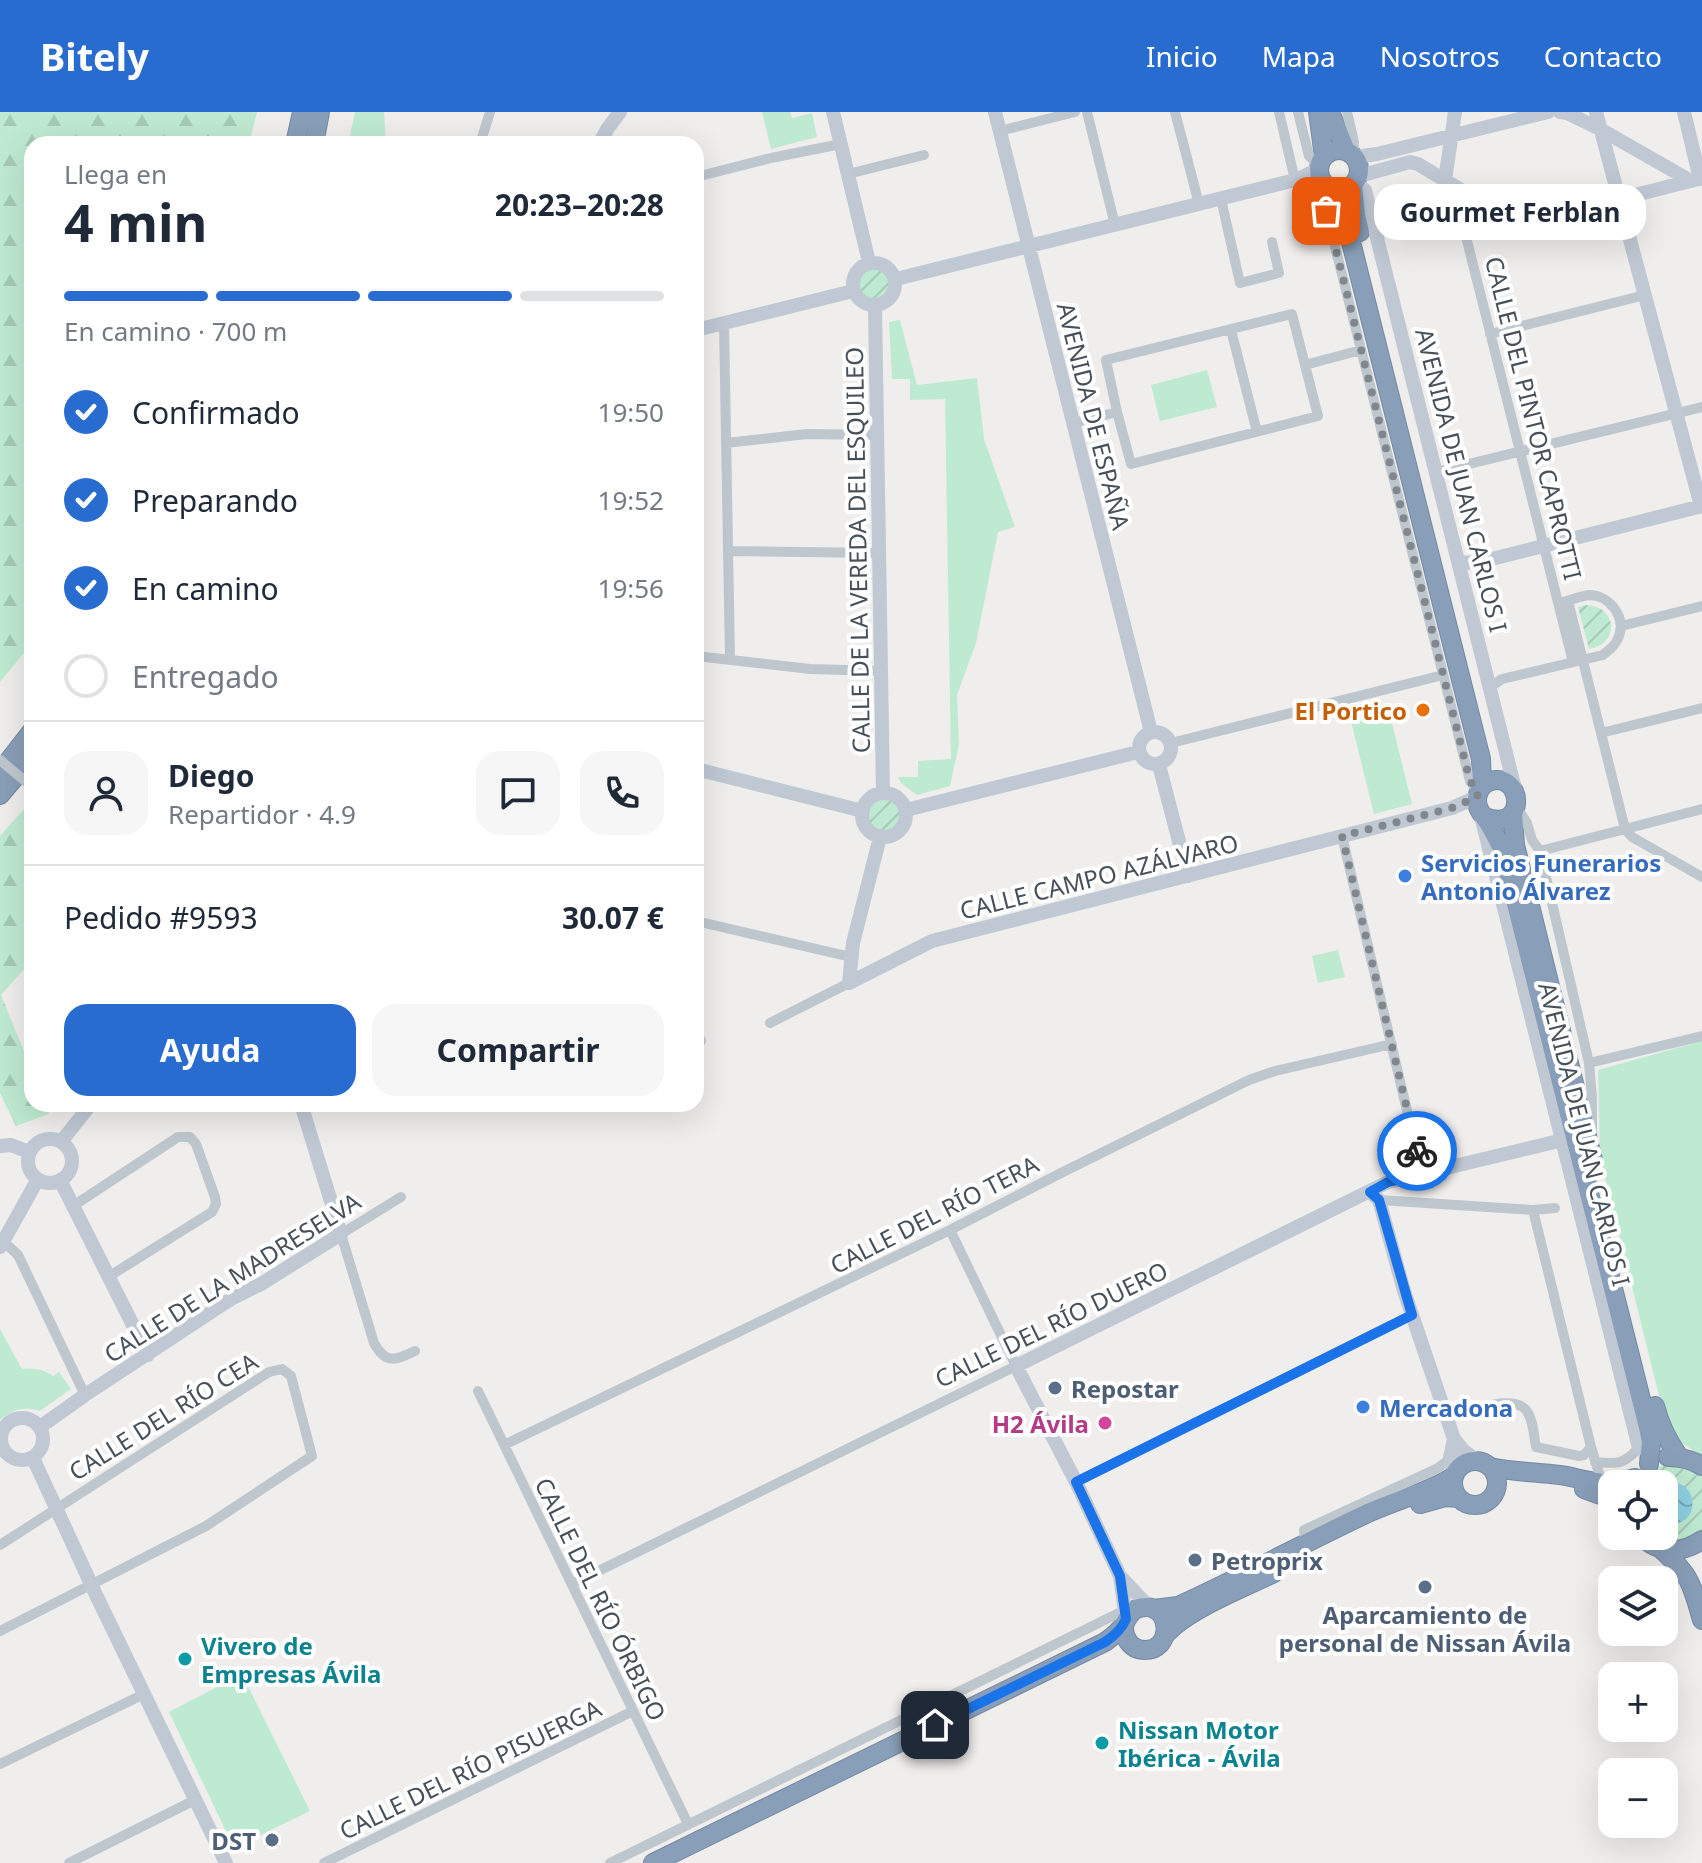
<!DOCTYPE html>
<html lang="es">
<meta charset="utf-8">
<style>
:root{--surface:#fff;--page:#f6f6f7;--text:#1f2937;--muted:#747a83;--line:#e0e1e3;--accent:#286ccf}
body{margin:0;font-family:"Noto Sans",sans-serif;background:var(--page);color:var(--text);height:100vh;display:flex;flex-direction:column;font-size:30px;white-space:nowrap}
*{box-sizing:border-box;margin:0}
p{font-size:26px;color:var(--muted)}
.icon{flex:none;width:44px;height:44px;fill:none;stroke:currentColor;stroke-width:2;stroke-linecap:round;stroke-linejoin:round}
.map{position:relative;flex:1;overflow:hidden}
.panel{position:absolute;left:24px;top:24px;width:680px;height:976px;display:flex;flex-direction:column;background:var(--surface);border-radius:24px;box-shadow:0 8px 32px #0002}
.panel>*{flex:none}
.controls{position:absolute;left:1598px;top:1358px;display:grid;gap:16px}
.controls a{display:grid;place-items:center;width:80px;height:80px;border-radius:16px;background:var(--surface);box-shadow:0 8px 32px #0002;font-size:40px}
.pin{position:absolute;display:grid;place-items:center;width:68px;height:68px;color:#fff;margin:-34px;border-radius:16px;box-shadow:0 4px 12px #0006}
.courier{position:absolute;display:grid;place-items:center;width:80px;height:80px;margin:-40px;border:6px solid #1a73e8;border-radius:50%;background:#fff;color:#222;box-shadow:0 2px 10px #0007}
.bubble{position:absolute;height:56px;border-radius:24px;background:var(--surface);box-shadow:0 8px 32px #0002;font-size:26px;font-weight:700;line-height:56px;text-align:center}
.overview em{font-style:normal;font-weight:700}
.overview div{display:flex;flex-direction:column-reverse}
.overview{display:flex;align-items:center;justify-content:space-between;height:136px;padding:0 40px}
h1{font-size:52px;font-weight:700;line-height:60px}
.bar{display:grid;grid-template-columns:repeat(4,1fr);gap:12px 8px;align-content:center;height:96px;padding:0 40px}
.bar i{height:10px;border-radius:6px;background:var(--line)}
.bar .current{background:var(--accent)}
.bar p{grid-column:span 4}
.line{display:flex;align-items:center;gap:20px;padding:0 40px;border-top:2px solid var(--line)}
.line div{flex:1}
.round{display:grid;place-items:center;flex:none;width:84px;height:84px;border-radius:24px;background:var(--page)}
ol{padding:0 40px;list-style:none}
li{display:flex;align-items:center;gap:24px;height:88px}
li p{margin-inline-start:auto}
li .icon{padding:8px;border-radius:50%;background:var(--accent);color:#fff;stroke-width:4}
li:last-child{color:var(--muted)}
li i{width:44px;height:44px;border:4px solid var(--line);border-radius:50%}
.primary-button{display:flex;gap:16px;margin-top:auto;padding:16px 40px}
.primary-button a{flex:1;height:92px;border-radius:24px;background:var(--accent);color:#fff;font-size:32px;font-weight:700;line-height:92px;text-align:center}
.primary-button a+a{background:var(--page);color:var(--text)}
header{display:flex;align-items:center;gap:48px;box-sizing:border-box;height:112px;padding:0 40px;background:var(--accent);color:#fff}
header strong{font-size:38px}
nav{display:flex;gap:44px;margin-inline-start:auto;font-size:28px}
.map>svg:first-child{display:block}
.forest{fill:url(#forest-firs)}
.park{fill:#beead1}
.garden{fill:url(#garden-furrows)}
.water{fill:url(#water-waves)}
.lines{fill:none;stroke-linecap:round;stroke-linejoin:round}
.highway-casing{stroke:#7489a4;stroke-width:20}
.street{stroke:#bfc7ce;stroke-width:10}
.secondary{stroke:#bfc8d3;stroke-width:14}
.highway{stroke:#899eb8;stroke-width:18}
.street-bridge{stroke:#bfc7ce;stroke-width:10}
.done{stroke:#82878d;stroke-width:8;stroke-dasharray:0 14.4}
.route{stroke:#1a73e8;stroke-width:10}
.food-dot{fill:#e8710a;stroke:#fff;stroke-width:3}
.shop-dot{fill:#3f7fe0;stroke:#fff;stroke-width:3}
.service-dot{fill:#5c6f8a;stroke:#fff;stroke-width:3}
.hotel-dot{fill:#d1479c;stroke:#fff;stroke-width:3}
.culture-dot{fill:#0f9aa8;stroke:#fff;stroke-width:3}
.labels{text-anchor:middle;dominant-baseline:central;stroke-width:8;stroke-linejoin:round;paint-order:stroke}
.street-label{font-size:24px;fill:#475059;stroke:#fff}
.food-label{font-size:24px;font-weight:bold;fill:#c56008;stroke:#fff;text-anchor:end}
.shop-label{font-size:24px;font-weight:bold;fill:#366cbe;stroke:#fff;text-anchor:start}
.service-label{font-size:24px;font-weight:bold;fill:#4e5e75;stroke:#fff;text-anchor:start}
.hotel-label{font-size:24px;font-weight:bold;fill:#b23c85;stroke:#fff;text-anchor:end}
.culture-label{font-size:24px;font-weight:bold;fill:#0d838f;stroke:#fff;text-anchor:start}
</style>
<header>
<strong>Bitely</strong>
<nav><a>Inicio</a><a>Mapa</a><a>Nosotros</a><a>Contacto</a></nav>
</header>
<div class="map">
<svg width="1702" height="1751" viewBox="0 0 1702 1751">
<defs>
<pattern id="forest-firs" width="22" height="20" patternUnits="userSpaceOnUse" patternTransform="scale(2)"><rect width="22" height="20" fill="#beead1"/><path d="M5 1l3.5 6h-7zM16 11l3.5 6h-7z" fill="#a5cab6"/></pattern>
<pattern id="garden-furrows" width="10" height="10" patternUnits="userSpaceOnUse" patternTransform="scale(2)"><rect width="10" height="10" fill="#beead1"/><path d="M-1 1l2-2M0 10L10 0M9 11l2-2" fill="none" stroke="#a5cab6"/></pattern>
<pattern id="water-waves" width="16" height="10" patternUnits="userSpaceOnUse" patternTransform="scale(2)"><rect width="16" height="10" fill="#8fd0e4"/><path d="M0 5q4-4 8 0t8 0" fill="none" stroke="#77abbc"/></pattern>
</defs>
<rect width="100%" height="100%" fill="#f0eded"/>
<path class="forest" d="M0 0H257L249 32H32V531L0 570Z
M32 688V848L1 883 32 959V992H45L49 1002 16 1014 0 981V724Z"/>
<path class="park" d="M355 0H384L386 32H348Z
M762 0H790L792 6 812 1 817 25 771 37Z
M900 208 917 273 977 266 984 327 1015 415 998 420 976 531 957 583 959 632 950 674 917 683 901 671 898 665H918V649L951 647 945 287 910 288V267H892L889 210Z
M1207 258 1217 295 1160 309 1151 273Z
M1387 591 1412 692 1374 702 1349 601Z
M1338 838 1345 865 1318 871 1312 844Z
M1702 929V1344L1674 1326 1665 1308 1600 1045 1598 958Z
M0 1217 22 1257C34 1256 43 1257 53 1264L59 1260 71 1277 40 1299C25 1294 12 1297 0 1308Z
M242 1562 310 1699 234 1736 169 1600Z"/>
<path class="garden" d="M857 172a17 17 0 1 1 34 0a17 17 0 1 1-34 0Z
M1585 493C1617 493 1621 532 1589 537L1578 495Z
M867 703a17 17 0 1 1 34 0a17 17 0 1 1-34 0Z
M1664 1353 1695 1356 1702 1363V1419C1686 1431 1670 1433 1652 1424H1664V1409L1667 1411 1684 1372 1671 1370 1664 1373 1640 1372C1646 1362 1654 1357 1664 1353Z"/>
<path class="water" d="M1671 1370C1702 1370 1699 1422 1664 1409V1373Z"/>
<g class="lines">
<g class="highway-casing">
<path id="highway" d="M1318 0 1324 45
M1330 0 1346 39
M295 32 302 0
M314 32 320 0
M1319 58a20 20 0 1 1 40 0a20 20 0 1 1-40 0Z
M1353 74 1356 103 1360 120
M1331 78 1345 106 1481 647 1482 674
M0 660 32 619
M0 683 32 645
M1513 701 1515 733 1593 1048
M1485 705C1528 721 1523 660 1491 669 1479 672 1473 688 1480 699 1482 703 1485 705 1487 709 1493 718 1497 727 1502 736L1648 1315 1651 1330 1649 1352
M1655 1294C1660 1314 1667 1328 1679 1345
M1668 1345C1681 1345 1691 1347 1702 1354
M1453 1371a22 22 0 1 1 44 0a22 22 0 1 1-44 0Z
M1490 1355C1513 1360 1536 1360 1560 1363 1576 1365 1594 1372 1610 1371 1618 1371 1627 1368 1635 1366
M1584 1377 1612 1387
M1420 1392 1445 1385 1459 1386
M1641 1424C1658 1442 1682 1442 1702 1428
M1660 1436C1691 1464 1691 1470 1702 1508
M1154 1497 1178 1494C1242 1465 1304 1431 1368 1401 1396 1388 1430 1380 1454 1364
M1166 1522C1187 1498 1243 1476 1274 1461
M653 1751 1105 1530C1112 1525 1119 1520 1124 1512 1130 1502 1134 1494 1148 1495 1173 1499 1171 1538 1145 1538 1130 1538 1123 1525 1124 1512"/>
</g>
<path class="street" d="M1087 0 1115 113
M1175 0 1199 92
M1279 0 1295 68
M1298 0 1309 44 1319 54
M1347 0 1354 30V44
M1000 19 1075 0
M480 32 490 0
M848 62 924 43
M696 65 771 46 841 32
M1322 69 1326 99 1470 669 1478 680
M1453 73 1573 550
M1221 87 1240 171 1279 161 1272 130
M1292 202 1318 304 1131 352 1117 300 1106 248Z
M724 211 730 548
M1231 218 1257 320
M1490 222 1645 183
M1305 253 1361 238
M1073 311 1117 300
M726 331 807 322 877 323
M1436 360 1702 295
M728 439 879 441
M1568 489 1625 717 1632 725 1702 765
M1621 514 1702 494
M696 544 810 557 881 559
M1490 575 1502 567 1603 543C1610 537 1616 533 1619 524 1626 504 1609 483 1589 483 1581 484 1571 488 1563 490
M1601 621 1702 596
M1171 631 1443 563
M1516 694 1527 711 1532 728 1540 739 1589 951 1592 985V1018
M1342 724 1422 1062
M1540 739 1702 697
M696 809 851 845
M770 911 849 871
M696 918 701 929
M1589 951 1702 924
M401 1085 341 1122 374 1231C386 1253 396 1248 415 1239
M1379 1088 1533 1098 1555 1096
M73 1094 178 1025H190L196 1032 215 1085 216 1092 212 1100 108 1165
M1533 1098 1591 1335 1602 1371
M4 1130 18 1143 85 1283
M478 1279 688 1712
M1446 1306C1462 1301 1513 1281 1526 1298 1533 1306 1534 1324 1536 1335L1579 1344 1584 1343 1591 1335
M504 1333 950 1118 1063 1060 1249 968 1275 959 1392 932
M1595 1350C1617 1352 1623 1353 1639 1336
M1076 1370 1412 1203
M1305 1432 1304 1418 1438 1356 1455 1343
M0 1433 269 1260 282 1257 291 1264 312 1344 206 1414 0 1519
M572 1472 1016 1254 950 1118
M0 1652 144 1582
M69 1751 195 1688
M324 1751 633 1599
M610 1751 1125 1498H1130"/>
<path class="secondary" d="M833 0 869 150
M995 0 1151 620
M1560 0 1567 1 1600 17 1691 69
M1596 0 1701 394
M1684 0 1700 67
M599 32 608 16 620 0
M1355 45 1377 42 1548 0
M1359 64 1410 50 1418 52 1509 107 1533 109 1702 66
M1445 68 1455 0
M1355 71 1365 78 1516 681
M853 172a21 21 0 1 1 42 0a21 21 0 1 1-42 0Z
M896 167 1295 68 1319 57
M875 194 883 681
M696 218 853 179
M1458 450 1476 451 1702 394
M1139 636a16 16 0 1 1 32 0a16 16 0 1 1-32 0Z
M1159 653 1188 764
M696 657 863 699
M862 703a22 22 0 1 1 44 0a22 22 0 1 1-44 0Z
M906 698 1138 640
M1481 704 1639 1336
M849 871 932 829 1452 696 1477 685
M849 871 853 831 880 725
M28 1049a22 22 0 1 1 44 0a22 22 0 1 1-44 0Z
M61 1030 91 992
M0 1034 11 1033 29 1040
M60 1068 148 1243
M1370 1080 1379 1088 1404 1179 1454 1327 1464 1339 1479 1350
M0 1135 38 1067
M1 1327a21 21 0 1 1 42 0a21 21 0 1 1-42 0Z
M40 1315 85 1283 231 1187 261 1172 341 1122 301 992
M1454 1327 1450 1346 1456 1359
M33 1346 97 1485 226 1751
M1120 1464 1126 1507
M1150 1496 1120 1464 1076 1370 1016 1254 1388 1070 1563 1028"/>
<use href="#highway" class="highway"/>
<path class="street-bridge" d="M0 648 32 675"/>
</g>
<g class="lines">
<path class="done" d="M1326 99 1470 669 1478 680 1477 685 1452 696 1342 724 1417 1039"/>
<path class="route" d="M935 1613 1105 1530C1114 1524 1122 1517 1126 1507L1120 1464 1076 1370 1412 1203 1379 1088 1370 1080 1388 1070 1422 1062 1417 1039"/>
</g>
<circle class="food-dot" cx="1423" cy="598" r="8"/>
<g class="shop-dot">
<circle cx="1405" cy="764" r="8"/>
<circle cx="1363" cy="1295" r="8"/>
</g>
<g class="service-dot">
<circle cx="1055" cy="1276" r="8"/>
<circle cx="1195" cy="1448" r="8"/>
<circle cx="1425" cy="1475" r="8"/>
<circle cx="272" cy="1728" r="8"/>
</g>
<circle class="hotel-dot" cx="1105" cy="1311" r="8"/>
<g class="culture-dot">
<circle cx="185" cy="1547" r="8"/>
<circle cx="1102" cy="1631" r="8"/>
</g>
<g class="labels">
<g class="street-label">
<text transform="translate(1094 304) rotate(76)">AVENIDA DE ESPAÑA</text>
<text transform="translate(1534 306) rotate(76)">CALLE DEL PINTOR CAPROTTI</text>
<text transform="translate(1462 368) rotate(76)">AVENIDA DE JUAN CARLOS I</text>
<text transform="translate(857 438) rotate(-91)">CALLE DE LA VEREDA DEL ESQUILEO</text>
<text transform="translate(1099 764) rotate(-14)">CALLE CAMPO AZÁLVARO</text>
<text transform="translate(1585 1022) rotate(76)">AVENIDA DE JUAN CARLOS I</text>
<text transform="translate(934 1102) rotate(-27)">CALLE DEL RÍO TERA</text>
<text transform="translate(232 1165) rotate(-32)">CALLE DE LA MADRESELVA</text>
<text transform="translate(1051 1212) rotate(-26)">CALLE DEL RÍO DUERO</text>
<text transform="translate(163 1304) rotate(-32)">CALLE DEL RÍO CEA</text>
<text transform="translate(601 1487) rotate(64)">CALLE DEL RÍO ÓRBIGO</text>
<text transform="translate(470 1657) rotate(-26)">CALLE DEL RÍO PISUERGA</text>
</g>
<g class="food-label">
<text x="1407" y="598">El Portico</text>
</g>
<g class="shop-label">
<text x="1421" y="750">Servicios Funerarios<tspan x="1421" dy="28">Antonio Álvarez</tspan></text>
<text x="1379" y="1295">Mercadona</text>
</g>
<g class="service-label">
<text x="1071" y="1276">Repostar</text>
<text x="1211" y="1448">Petroprix</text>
<text x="1425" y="1502" text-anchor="middle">Aparcamiento de<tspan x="1425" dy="28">personal de Nissan Ávila</tspan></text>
<text x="256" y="1728" text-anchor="end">DST</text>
</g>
<g class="hotel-label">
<text x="1089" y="1311">H2 Ávila</text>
</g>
<g class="culture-label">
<text x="201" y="1533">Vivero de<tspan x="201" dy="28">Empresas Ávila</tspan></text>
<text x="1118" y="1617">Nissan Motor<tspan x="1118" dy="28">Ibérica - Ávila</tspan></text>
</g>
</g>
</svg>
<div class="controls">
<a><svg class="icon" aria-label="locate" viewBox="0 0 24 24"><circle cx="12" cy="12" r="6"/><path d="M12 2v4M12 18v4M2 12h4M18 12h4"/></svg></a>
<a><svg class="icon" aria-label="layers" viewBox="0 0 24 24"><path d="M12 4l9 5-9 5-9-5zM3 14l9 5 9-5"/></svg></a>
<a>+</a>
<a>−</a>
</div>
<div class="pin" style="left:1326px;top:99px;background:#ea580c"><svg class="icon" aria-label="bag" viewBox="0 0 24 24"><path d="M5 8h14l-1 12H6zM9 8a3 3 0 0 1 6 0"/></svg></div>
<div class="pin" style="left:935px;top:1613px;background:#1f2937"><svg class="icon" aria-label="home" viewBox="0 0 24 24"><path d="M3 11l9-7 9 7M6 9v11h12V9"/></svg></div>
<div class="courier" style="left:1417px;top:1039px"><svg class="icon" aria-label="bike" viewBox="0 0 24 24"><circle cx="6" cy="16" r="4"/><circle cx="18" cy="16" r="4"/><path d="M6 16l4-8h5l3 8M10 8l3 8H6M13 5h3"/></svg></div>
<div class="bubble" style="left:1374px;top:72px;width:272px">Gourmet Ferblan</div>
<section class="panel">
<div class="overview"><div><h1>4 min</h1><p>Llega en</p></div><em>20:23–20:28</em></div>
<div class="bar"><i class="current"></i><i class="current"></i><i class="current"></i><i></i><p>En camino · 700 m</p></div>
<ol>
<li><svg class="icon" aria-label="check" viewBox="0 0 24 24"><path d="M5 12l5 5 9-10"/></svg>Confirmado<p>19:50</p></li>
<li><svg class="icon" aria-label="check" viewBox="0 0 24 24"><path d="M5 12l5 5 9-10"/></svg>Preparando<p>19:52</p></li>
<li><svg class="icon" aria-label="check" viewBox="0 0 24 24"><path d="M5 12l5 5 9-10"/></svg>En camino<p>19:56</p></li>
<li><i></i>Entregado</li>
</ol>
<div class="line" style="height:144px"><a class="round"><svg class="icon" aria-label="person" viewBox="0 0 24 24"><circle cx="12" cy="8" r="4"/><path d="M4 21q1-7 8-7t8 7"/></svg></a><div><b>Diego</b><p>Repartidor · 4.9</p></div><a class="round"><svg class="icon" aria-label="chat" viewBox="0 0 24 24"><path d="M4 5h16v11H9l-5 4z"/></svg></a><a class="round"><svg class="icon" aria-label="phone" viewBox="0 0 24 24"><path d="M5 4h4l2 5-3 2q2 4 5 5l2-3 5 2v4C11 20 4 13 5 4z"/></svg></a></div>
<div class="line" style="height:104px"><div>Pedido #9593</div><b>30.07 €</b></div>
<div class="primary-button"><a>Ayuda</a><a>Compartir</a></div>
</section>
</div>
